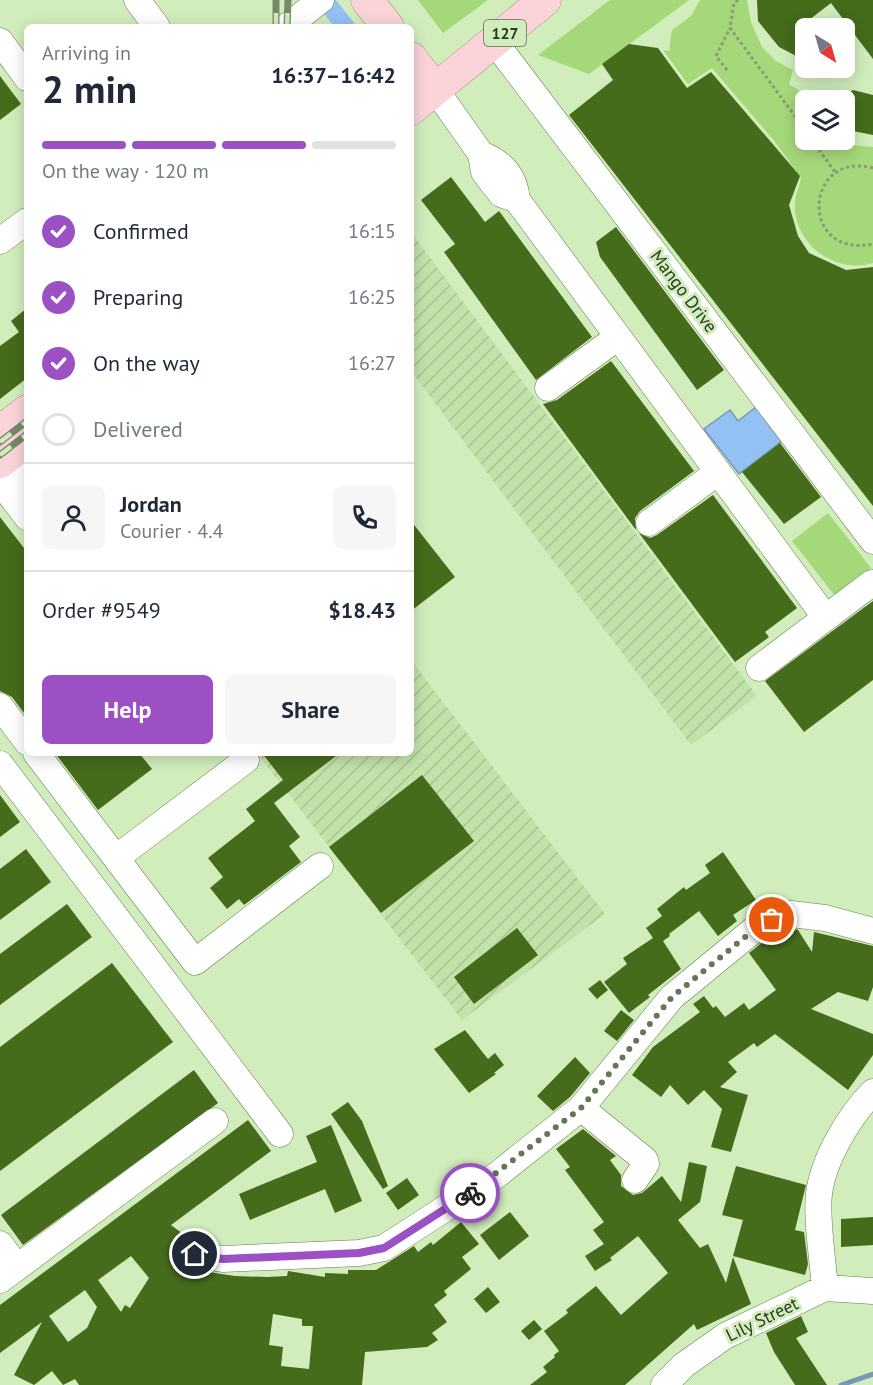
<!DOCTYPE html>
<meta charset="utf-8">
<style>
:root{--surface:#fff;--page:#f6f6f7;--text:#1f2937;--muted:#747a83;--line:#e0e1e3;--accent:#9b51c4}
body{margin:0;font-family:"PT Sans",sans-serif;background:var(--page);color:var(--text);height:100vh;display:flex;flex-direction:column;font-size:22px;white-space:nowrap}
*{box-sizing:border-box;margin:0}
p{font-size:20px;color:var(--muted)}
.icon{flex:none;width:33px;height:33px;fill:none;stroke:currentColor;stroke-width:2;stroke-linecap:round;stroke-linejoin:round}
.map{position:relative;flex:1;overflow:hidden}
.details{position:absolute;left:24px;top:24px;width:390px;height:732px;display:flex;flex-direction:column;background:var(--surface);border-radius:9px;box-shadow:0 3px 15px #0003}
.details>*{flex:none}
.needle{width:39px;rotate:143deg}
.fabs{position:absolute;left:795px;top:18px;display:grid;gap:12px}
.fabs a{display:grid;place-items:center;width:60px;height:60px;border-radius:9px;background:var(--surface);box-shadow:0 3px 15px #0003;font-size:30px}
.pin{position:absolute;display:grid;place-items:center;width:51px;height:51px;color:#fff;margin:-26px;border:3px solid #fff;border-radius:50%;box-shadow:0 2px 6px #0007}
.courier{position:absolute;display:grid;place-items:center;width:60px;height:60px;margin:-30px;border:4px solid #9b51c4;border-radius:50%;background:#fff;color:#222;box-shadow:0 2px 8px #0007}
.headline em{font-style:normal;font-weight:600}
.headline div{display:flex;flex-direction:column-reverse}
.headline{display:flex;align-items:center;justify-content:space-between;height:102px;padding:0 18px}
h1{font-size:39px;font-weight:600;line-height:45px}
.bar{display:grid;grid-template-columns:repeat(4,1fr);gap:9px 6px;align-content:center;height:72px;padding:0 18px}
.bar i{height:8px;border-radius:4px;background:var(--line)}
.bar .on{background:var(--accent)}
.bar p{grid-column:span 4}
.line{display:flex;align-items:center;gap:15px;padding:0 18px;border-top:2px solid var(--line)}
.line div{flex:1}
.round{display:grid;place-items:center;flex:none;width:63px;height:63px;border-radius:9px;background:var(--page)}
ol{padding:0 18px;list-style:none}
li{display:flex;align-items:center;gap:18px;height:66px}
li p{margin-inline-start:auto}
li .icon{padding:6px;border-radius:50%;background:var(--accent);color:#fff;stroke-width:4}
li:last-child{color:var(--muted)}
li i{width:33px;height:33px;border:3px solid var(--line);border-radius:50%}
.button{display:flex;gap:12px;margin-top:auto;padding:12px 18px}
.button a{flex:1;height:69px;border-radius:9px;background:var(--accent);color:#fff;font-size:24px;font-weight:600;line-height:69px;text-align:center}
.button a+a{background:var(--page);color:var(--text)}
.map>svg:first-child{display:block}
.industrial{fill:url(#industrial-furrows)}
.green{fill:#a5d879}
.water{fill:#94c1f4;stroke:#7598b6;stroke-width:1.5}
.lines{fill:none;stroke-linecap:round;stroke-linejoin:round}
.stream{stroke:#7598b6;stroke-width:5}
.canal{stroke:#94c1f4;stroke-width:18}
.building{fill:#456b1b;fill-rule:evenodd}
.minor-casing{stroke:#647d51;stroke-width:27}
.major-casing{stroke:#af8b89;stroke-width:33}
.path{stroke:#879b78;stroke-width:3;stroke-dasharray:3 3;stroke-linecap:butt}
.minor{stroke:#fff;stroke-width:26}
.major{stroke:#fad4d9;stroke-width:32}
.rail-casing{stroke:#768968;stroke-width:7}
.rail{stroke:#d1edbc;stroke-width:4.5;stroke-dasharray:14;stroke-linecap:butt}
.done{stroke:#667759;stroke-width:6;stroke-dasharray:0 10.8}
.route{stroke:#9b51c4;stroke-width:8}
.labels{text-anchor:middle;dominant-baseline:central;stroke-width:6;stroke-linejoin:round;paint-order:stroke}
.shield{fill:#d1edbc;stroke:#5e6e52;stroke-width:1.5}
.shield-label{font-size:16px;font-weight:bold;fill:#2c3724}
.street-label{font-size:18px;fill:#2c3724;stroke:#d1edbc}
</style>
<div class="map">
<svg width="873" height="1385" viewBox="0 0 873 1385">
<defs>
<pattern id="industrial-furrows" width="10" height="10" patternUnits="userSpaceOnUse" patternTransform="scale(1.5)"><rect width="10" height="10" fill="#c3e2aa"/><path d="M-1 1l2-2M0 10L10 0M9 11l2-2" fill="none" stroke="#a8c292"/></pattern>
</defs>
<rect width="100%" height="100%" fill="#d1edbc"/>
<path class="industrial" d="M411 232 757 696 691 745 411 371Z
M411 660 605 914 462 1020 257 753H411Z"/>
<path class="green" d="M418 0H488L443 33Z
M610 0H689L589 74 538 55Z
M700 0H747L751 22 762 47 776 61 793 70 789 84 814 100H806V140L845 138 850 145 873 147V263C834 275 792 242 795 201 796 193 800 185 801 178L776 143 712 68 688 84 663 50 669 51 672 30 691 16Z
M828 513 871 568 835 596 792 541Z"/>
<path class="water" d="M756 407 782 441 739 474 704 429 730 410 738 421Z"/>
<g class="lines">
<path class="stream" d="M841 1385 873 1374"/>
<path class="canal" d="M331 8 346 27"/>
</g>
<path class="building" d="M757 0H873V59L831 3 809 20 812 28H806V61L779 47 758 21Z
M629 44 658 48 687 88 711 72 800 176 789 205 798 236 809 253 846 270 873 267V506L569 115 613 80 602 64Z
M0 76 21 104 0 120Z
M853 90 873 95V135L853 131 844 120V96Z
M451 177 485 222 499 211 592 337 536 380 444 252 455 244 421 200Z
M616 227 724 370 697 390 600 257 596 242Z
M27 308V378L0 399V346L19 332 11 321Z
M611 361 694 471 640 511 635 518 636 530 543 404 557 400Z
M780 443 821 497 784 524 742 472Z
M713 495 797 608 765 632 769 637 735 662 639 533 650 538 657 535Z
M0 517 27 552V717L12 697 0 691Z
M411 521 455 577 411 611Z
M873 601V680L804 732 765 681Z
M55 753H139L152 769 98 810Z
M262 753H340L274 803 300 837 289 846 301 862 244 905 239 899 227 909 210 888 223 877 208 858 255 821 246 809 283 780Z
M422 775 474 841 381 913 329 847Z
M0 795 20 822 0 837Z
M26 849 51 882 0 920V869Z
M723 852 756 900 733 915 737 921 718 936 699 911 669 934 670 936 663 941 681 969 648 995 650 997 629 1013 604 982 627 964 623 958 653 938 646 928 662 916 657 909 684 887 686 890 710 873 705 865Z
M67 904 92 937 0 1005V954Z
M517 928 538 955 474 1004 454 977Z
M793 929 798 930 812 952 814 932 873 946V987L868 1001 838 992 811 1009 873 1034V1055L848 1090 775 1034 757 1047 754 1043 728 1062 737 1072 720 1087 748 1095 731 1152 711 1147 722 1109 704 1090 688 1105 670 1085 661 1097 632 1075 653 1047 700 1012 693 1004 704 996 713 1008 716 1006 725 1017 744 1003 749 1010 776 990 749 953 764 941Z
M112 963 173 1042 0 1171V1047Z
M600 980 608 990 597 999 588 989Z
M621 1010 634 1020 617 1041 604 1031Z
M465 1030 488 1059 495 1053 504 1065 494 1073 496 1074 469 1093 434 1049Z
M575 1057 590 1073 570 1097 553 1111 537 1096Z
M194 1070 218 1103 23 1245 1 1215Z
M348 1102 362 1121 388 1186 383 1189 331 1114Z
M248 1120 271 1151 171 1225 191 1240 183 1245 181 1259 175 1267 235 1276 267 1277 287 1276 288 1271 325 1277V1273L348 1274V1270H376L414 1246 418 1252 431 1242 433 1245 461 1222 479 1244 462 1257 471 1269 444 1291 447 1295 434 1305 447 1322 432 1333 438 1340 427 1347 365 1352 362 1385H79L75 1379 63 1385 52 1371 34 1385 14 1375 42 1322 0 1353V1305ZM131 1256 149 1278 130 1308 125 1305 121 1312 98 1280ZM85 1290 97 1307 87 1328 68 1342 49 1316ZM273 1314 302 1319V1326H313L309 1369 281 1366 283 1347 269 1345Z
M331 1125 362 1201 335 1213 325 1189 250 1220 239 1194 317 1162 306 1136Z
M583 1129 616 1156 610 1160 621 1175V1186L633 1195 642 1193 662 1176 681 1202 689 1162 707 1166 700 1202 678 1220 700 1248 708 1244 726 1283 733 1257 751 1304 697 1330 694 1324 625 1385H530L547 1372 543 1367 555 1357 554 1355 559 1351 544 1331 568 1313 566 1310 596 1286 621 1315 668 1273 638 1236 610 1258 612 1260 595 1271 585 1256 604 1244 593 1230 604 1222 565 1170 570 1167 556 1149Z
M736 1166 806 1185 795 1230 804 1232 808 1264 805 1275 733 1256 743 1220 722 1215Z
M407 1178 419 1195 398 1210 386 1193Z
M510 1212 529 1236 499 1260 480 1235Z
M873 1217V1245L841 1247V1219Z
M488 1287 500 1302 486 1313 474 1299Z
M801 1316 808 1332 796 1338 827 1385H795L774 1352 766 1333Z
M534 1320 542 1329 529 1340 521 1331Z"/>
<g class="lines">
<g class="minor-casing">
<path id="minor" d="M137 0 157 27
M286 27 321 0
M0 41 27 78
M494 41 873 541
M435 89 481 154 484 172 501 194 517 200
M481 154C503 163 515 176 517 200L826 618
M0 241 27 221
M548 388 618 337
M0 463 19 469 27 479
M0 471 1 483 27 517
M649 523 718 472
M759 668 872 583
M0 706 27 742
M36 753 195 962 320 866
M0 764 280 1134
M116 858 246 760
M581 1108 645 1160 646 1164 635 1180
M0 1244 17 1267
M195 1254 223 1259 359 1253 384 1248 497 1175 581 1108 672 997 756 928 791 914 825 918 873 931
M0 1280 215 1121
M825 1288C823 1262 816 1218 819 1194 823 1160 849 1116 873 1092
M664 1385 684 1365 725 1336 825 1288 873 1291"/>
</g>
<g class="major-casing">
<path id="major" d="M367 0 388 27
M411 58 435 89
M411 109 545 0
M0 432 27 411
M0 462 27 441"/>
</g>
<path class="path" d="M738 0 734 3 730 28 806 131
M727 70 716 56 730 28
M812 140 835 172
M873 168C804 150 798 259 873 244"/>
<use href="#minor" class="minor"/>
<use href="#major" class="major"/>
<g class="rail-casing">
<path id="rail" d="M276 27V0
M287 27 288 0
M0 442 27 421
M0 455 27 434"/>
</g>
<use href="#rail" class="rail"/>
</g>
<g class="lines">
<path class="done" d="M470 1193 581 1108 672 997 756 928 772 920"/>
<path class="route" d="M195 1254 223 1259 359 1253 384 1248 470 1193"/>
</g>
<g class="labels">
<rect class="shield" x="484" y="20" width="42" height="26" rx="4.5"/>
<g class="shield-label">
<text x="505" y="33">127</text>
</g>
<g class="street-label">
<text transform="translate(684 291) rotate(53)">Mango Drive</text>
<text transform="translate(762 1319) rotate(-26)">Lily Street</text>
</g>
</g>
</svg>
<div class="fabs">
<a><svg class="needle" viewBox="-14 -14 28 28"><path d="M0-13l5 13h-10z" fill="#e53935"/><path d="M0 13l5-13h-10z" fill="#747a83"/></svg></a>
<a><svg class="icon" aria-label="layers" viewBox="0 0 24 24"><path d="M12 4l9 5-9 5-9-5zM3 14l9 5 9-5"/></svg></a>
</div>
<div class="pin" style="left:772px;top:920px;background:#ea580c"><svg class="icon" aria-label="bag" viewBox="0 0 24 24"><path d="M5 8h14l-1 12H6zM9 8a3 3 0 0 1 6 0"/></svg></div>
<div class="pin" style="left:195px;top:1254px;background:#1f2937"><svg class="icon" aria-label="home" viewBox="0 0 24 24"><path d="M3 11l9-7 9 7M6 9v11h12V9"/></svg></div>
<div class="courier" style="left:470px;top:1193px"><svg class="icon" aria-label="bike" viewBox="0 0 24 24"><circle cx="6" cy="16" r="4"/><circle cx="18" cy="16" r="4"/><path d="M6 16l4-8h5l3 8M10 8l3 8H6M13 5h3"/></svg></div>
<section class="details">
<div class="headline"><div><h1>2 min</h1><p>Arriving in</p></div><em>16:37–16:42</em></div>
<div class="bar"><i class="on"></i><i class="on"></i><i class="on"></i><i></i><p>On the way · 120 m</p></div>
<ol>
<li><svg class="icon" aria-label="check" viewBox="0 0 24 24"><path d="M5 12l5 5 9-10"/></svg>Confirmed<p>16:15</p></li>
<li><svg class="icon" aria-label="check" viewBox="0 0 24 24"><path d="M5 12l5 5 9-10"/></svg>Preparing<p>16:25</p></li>
<li><svg class="icon" aria-label="check" viewBox="0 0 24 24"><path d="M5 12l5 5 9-10"/></svg>On the way<p>16:27</p></li>
<li><i></i>Delivered</li>
</ol>
<div class="line" style="height:108px"><a class="round"><svg class="icon" aria-label="person" viewBox="0 0 24 24"><circle cx="12" cy="8" r="4"/><path d="M4 21q1-7 8-7t8 7"/></svg></a><div><b>Jordan</b><p>Courier · 4.4</p></div><a class="round"><svg class="icon" aria-label="phone" viewBox="0 0 24 24"><path d="M5 4h4l2 5-3 2q2 4 5 5l2-3 5 2v4C11 20 4 13 5 4z"/></svg></a></div>
<div class="line" style="height:78px"><div>Order #9549</div><b>$18.43</b></div>
<div class="button"><a>Help</a><a>Share</a></div>
</section>
</div>
